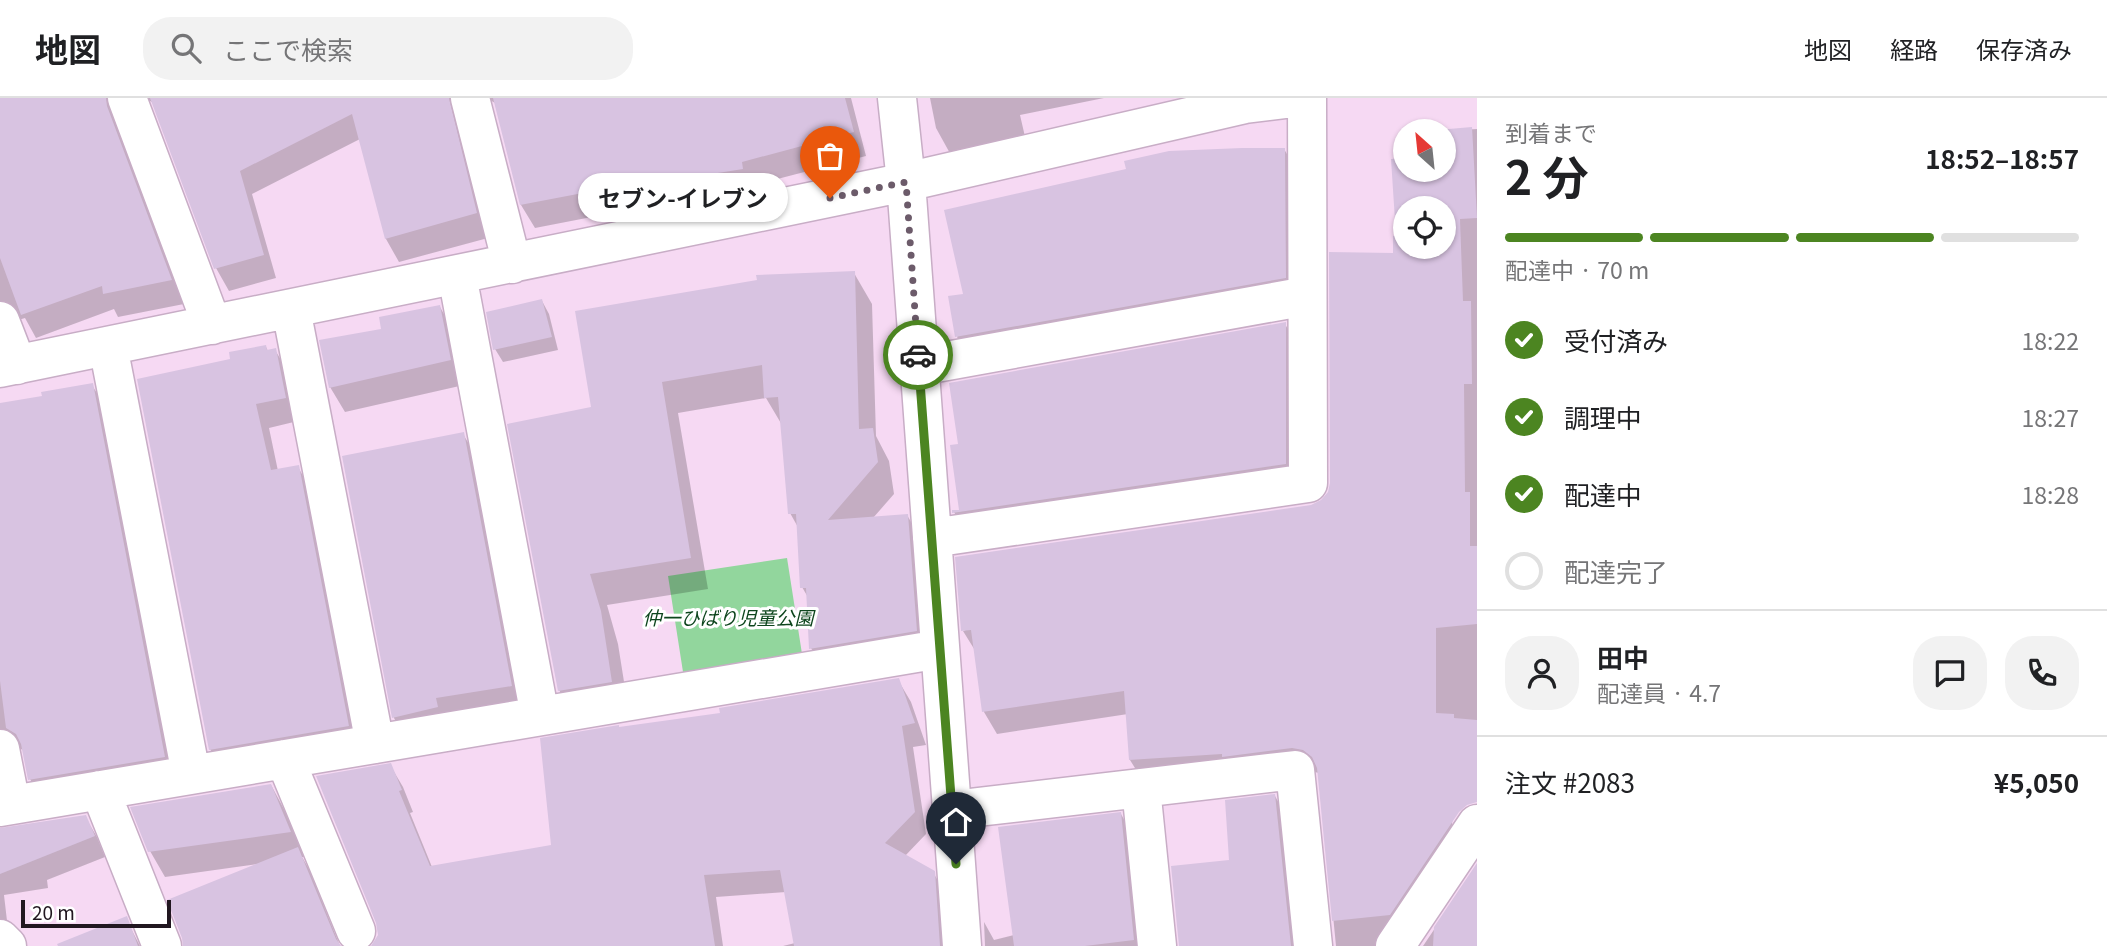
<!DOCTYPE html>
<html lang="ja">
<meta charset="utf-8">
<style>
:root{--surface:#fff;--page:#f2f2f2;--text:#202124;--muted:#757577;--line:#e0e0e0;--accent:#4c8521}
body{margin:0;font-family:Georgia,"Noto Sans JP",serif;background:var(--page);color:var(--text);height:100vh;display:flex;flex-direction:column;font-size:26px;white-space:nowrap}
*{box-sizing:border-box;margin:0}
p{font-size:23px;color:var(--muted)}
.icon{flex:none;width:38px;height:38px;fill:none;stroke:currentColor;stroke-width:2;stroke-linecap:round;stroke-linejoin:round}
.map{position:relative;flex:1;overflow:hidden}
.details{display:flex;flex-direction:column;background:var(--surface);width:630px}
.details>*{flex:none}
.needle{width:46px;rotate:333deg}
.tools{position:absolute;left:1393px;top:21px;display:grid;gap:14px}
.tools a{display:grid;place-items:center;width:63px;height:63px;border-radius:50%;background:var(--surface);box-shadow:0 2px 5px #0004;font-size:35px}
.scale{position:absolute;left:21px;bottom:18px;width:150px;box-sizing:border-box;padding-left:7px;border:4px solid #211720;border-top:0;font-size:19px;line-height:24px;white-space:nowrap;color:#211720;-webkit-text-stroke:5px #fff;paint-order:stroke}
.pin{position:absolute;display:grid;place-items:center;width:60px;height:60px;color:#fff;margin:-72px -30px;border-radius:50% 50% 50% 0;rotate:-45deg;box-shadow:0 0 7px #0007}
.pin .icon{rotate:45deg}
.courier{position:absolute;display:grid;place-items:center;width:70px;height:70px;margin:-35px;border:5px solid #4c8521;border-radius:50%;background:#fff;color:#222;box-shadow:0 2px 9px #0007}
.bubble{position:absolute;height:49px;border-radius:24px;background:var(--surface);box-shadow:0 2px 5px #0004;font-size:23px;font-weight:700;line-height:49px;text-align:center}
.summary em{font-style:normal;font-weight:700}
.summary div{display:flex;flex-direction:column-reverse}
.summary{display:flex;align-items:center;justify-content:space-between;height:119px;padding:0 28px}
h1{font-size:46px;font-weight:700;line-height:52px}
.bar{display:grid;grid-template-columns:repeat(4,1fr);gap:10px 7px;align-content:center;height:84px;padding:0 28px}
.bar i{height:9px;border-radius:5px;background:var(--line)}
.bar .on{background:var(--accent)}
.bar p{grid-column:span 4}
.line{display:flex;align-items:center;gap:18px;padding:0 28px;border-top:2px solid var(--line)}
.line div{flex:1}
.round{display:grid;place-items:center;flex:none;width:74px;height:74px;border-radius:28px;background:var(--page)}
ol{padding:0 28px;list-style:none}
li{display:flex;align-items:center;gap:21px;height:77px}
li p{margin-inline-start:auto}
li .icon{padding:7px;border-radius:50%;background:var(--accent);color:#fff;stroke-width:4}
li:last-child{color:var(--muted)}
li i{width:38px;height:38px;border:4px solid var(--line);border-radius:50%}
header{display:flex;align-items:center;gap:42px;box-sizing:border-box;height:98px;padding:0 35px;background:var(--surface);border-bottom:2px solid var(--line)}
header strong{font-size:33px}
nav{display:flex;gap:38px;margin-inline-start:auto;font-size:24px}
.search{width:490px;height:63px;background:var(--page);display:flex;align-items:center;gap:18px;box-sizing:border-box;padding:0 24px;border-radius:28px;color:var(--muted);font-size:26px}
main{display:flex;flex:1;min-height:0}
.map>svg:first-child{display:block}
.green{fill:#92d69d}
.shadow{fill:#0003;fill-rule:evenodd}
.building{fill:#d8c3e1;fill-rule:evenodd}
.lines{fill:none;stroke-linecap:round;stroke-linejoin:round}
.minor-casing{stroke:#c8adc6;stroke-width:41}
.minor{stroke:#fff;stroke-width:38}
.done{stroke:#6c5b6a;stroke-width:7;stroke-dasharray:0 12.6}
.route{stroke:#4c8521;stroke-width:9}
.labels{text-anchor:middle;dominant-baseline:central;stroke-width:6;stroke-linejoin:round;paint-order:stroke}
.park-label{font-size:19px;font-style:italic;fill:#0d451d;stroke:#fff}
</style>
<header>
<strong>地図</strong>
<div class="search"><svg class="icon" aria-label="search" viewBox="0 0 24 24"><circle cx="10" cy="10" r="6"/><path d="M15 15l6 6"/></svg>ここで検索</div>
<nav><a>地図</a><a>経路</a><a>保存済み</a></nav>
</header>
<main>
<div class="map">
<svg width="1477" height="848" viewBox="0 0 1477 848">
<rect width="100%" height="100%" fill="#f6d9f3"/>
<path class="green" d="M787 460 802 556 683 574 668 478Z"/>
<path class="shadow" d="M0 0H851L866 58 754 87 755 94 695 104 693 100 603 119 602 117 535 130 521 107 495 5 490 2 488 140 399 164 386 141 360 41 252 96 276 180 229 193 216 170 154 5 146 1 184 206 118 219 114 211 36 240 25 220 5 226 0 229Z
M930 0H1104L1020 17 1026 43 952 59 936 30Z
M1477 31V702L1454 699 1449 769 1396 848H1336L1319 675 1306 672 1143 683 1130 662 1128 616 997 636 984 614 976 554 963 533 1321 405 1329 396 1395 157 1398 140 1393 63 1405 62V72H1444L1442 33ZM1405 110H1444V149H1405Z
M1284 51 1297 73V201L969 260 957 239 973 219Z
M854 175 872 206 876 338 889 363 894 396 873 420 907 417 925 448 934 563 829 581 811 550 809 501 802 489 799 431 790 415 782 327 766 300 678 315 708 491 607 507 618 546 629 615 577 623 559 592 593 310Z
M542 203 549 216 558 252 503 264 495 251Z
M440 209 454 234 464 287 345 314 330 289 383 232Z
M1285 226 1298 249V389L967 438 954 414 961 413Z
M266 249 268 253 275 252 289 275 298 323 269 330 278 373 298 369 311 392 362 652 224 675 210 651 232 262Z
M92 287 104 307 176 679 42 702 30 681 24 653 21 651 9 649 0 654V307L44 301Z
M463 336 476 358 523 610 407 642 394 620 344 360Z
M898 582 911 604 926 647 913 649 926 736 905 758 933 774 946 797 950 848H783L795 845 786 794 716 799 723 848H374L379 837 390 667 403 689 413 714 410 715 432 769 553 748 619 631 722 617Z
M271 687 285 713 304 759H302L309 771 340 848H185L257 766 165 779 150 753Z
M1275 698 1287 720 1300 848H1180L1231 763Z
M1121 716 1133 738 1144 848H985L984 824 994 842 1014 837Z
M85 719 97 739 105 759 47 782 48 790 4 797 9 840 0 844V732Z
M1477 768V848H1423Z
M126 821 140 848H66Z"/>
<path class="building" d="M0 0H106L107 8 172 182 103 196 102 188 21 217 0 160Z
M150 0H449L477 115 385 141 352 16 240 73 264 157 214 171Z
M493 0H845L854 34 742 64 743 71 680 81 679 77 588 97V94L520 107Z
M1472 29 1477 120 1460 121 1463 203H1471L1472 286H1464L1465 394H1470V448H1477V526L1436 530V615L1454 616V620L1477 622V704L1467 707 1459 714 1390 817 1332 823 1317 670 1312 659 1303 652 1292 650 1222 659V656L1129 662 1124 593 982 614 971 532 961 533 955 459 1311 407 1321 402 1328 394 1330 385 1329 154 1393 155V138H1396L1391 61 1405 60V72H1444V33L1437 32ZM1405 110H1444V149H1405Z
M1242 50H1285L1286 180 955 239 948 198 963 196 944 112 1126 71 1124 63 1169 53Z
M855 173 859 331 873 330 878 364 828 422 908 416 917 533 809 551 806 490H800L796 416H788L778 299 764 300 762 267 662 284 691 460 590 476 601 513 612 584 558 593 507 326 591 309 575 213 757 182 756 177Z
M542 201 552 239 493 252 486 214Z
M440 207 451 262 329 290 319 242 381 231 379 219Z
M1286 224V366L952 415V412H959L950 347 958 346 949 285Z
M266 247 267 252 276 250 286 300 256 306 271 372 299 367 349 628 209 652 137 281 230 261 229 254Z
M93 285 165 659 28 682 21 646 16 636 6 630 0 583V305L42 298 41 294Z
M464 334 512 588 436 600 438 609 392 620 342 358Z
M899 580 915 625 902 628 915 714 885 745 935 773 940 848H794L780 772 704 777 715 848H371L378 837 376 825 316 678 391 665 402 692 399 693 430 768 551 747 540 640 619 627V629L720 615 719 610Z
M271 686 291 734 148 754 130 709Z
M1275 696 1291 848H1179L1171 768 1229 762 1225 702Z
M1121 714 1134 842 1085 848H1014L998 729Z
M86 717 95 738 0 776V730Z
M298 749 336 841 341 848H183L182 840 167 802Z
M1477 765V848H1433L1434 829Z
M127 818 138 848H58L57 846Z"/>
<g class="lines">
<g class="minor-casing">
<path id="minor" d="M127 0 212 227
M470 0 512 166
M897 0 906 84 962 848
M457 177 540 618
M291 211 375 646
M0 223 17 267
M108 248 191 676
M919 268 1307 198
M0 270 906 84 1245 6 1294 0
M932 440 1308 385 1307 0
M0 651 11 707
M285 661 356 833
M1141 690 1157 848
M100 692 162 848
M0 709 940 551
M952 712 1295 672 1313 848
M0 841 7 848
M1395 848 1477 726"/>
</g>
<use href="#minor" class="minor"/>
</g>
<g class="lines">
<path class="done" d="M830 100 906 84 918 257"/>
<path class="route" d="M918 257 956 766"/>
</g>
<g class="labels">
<g class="park-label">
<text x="728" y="518">仲一ひばり児童公園</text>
</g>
</g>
</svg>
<div class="tools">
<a><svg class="needle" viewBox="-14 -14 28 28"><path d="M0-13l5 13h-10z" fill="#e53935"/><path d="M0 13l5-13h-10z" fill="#757577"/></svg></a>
<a><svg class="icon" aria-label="locate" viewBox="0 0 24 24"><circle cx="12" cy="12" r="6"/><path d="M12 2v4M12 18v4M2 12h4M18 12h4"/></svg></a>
</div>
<div class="scale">20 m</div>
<div class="pin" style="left:830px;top:100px;background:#ea580c"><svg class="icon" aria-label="bag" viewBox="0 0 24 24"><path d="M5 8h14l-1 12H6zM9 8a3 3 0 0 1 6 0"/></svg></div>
<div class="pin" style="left:956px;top:766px;background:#1f2937"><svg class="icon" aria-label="home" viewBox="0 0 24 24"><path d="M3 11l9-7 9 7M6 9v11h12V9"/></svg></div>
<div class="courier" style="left:918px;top:257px"><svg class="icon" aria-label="car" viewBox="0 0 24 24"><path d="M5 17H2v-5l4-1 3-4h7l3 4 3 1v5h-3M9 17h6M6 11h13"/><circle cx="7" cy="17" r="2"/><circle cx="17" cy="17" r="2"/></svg></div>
<div class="bubble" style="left:578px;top:75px;width:210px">セブン-イレブン</div>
</div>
<section class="details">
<div class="summary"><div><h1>2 分</h1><p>到着まで</p></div><em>18:52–18:57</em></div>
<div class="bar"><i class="on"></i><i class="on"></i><i class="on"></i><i></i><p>配達中 · 70 m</p></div>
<ol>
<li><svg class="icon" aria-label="check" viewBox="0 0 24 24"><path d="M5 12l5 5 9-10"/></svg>受付済み<p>18:22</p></li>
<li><svg class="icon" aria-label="check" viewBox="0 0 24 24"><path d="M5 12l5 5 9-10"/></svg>調理中<p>18:27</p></li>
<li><svg class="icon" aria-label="check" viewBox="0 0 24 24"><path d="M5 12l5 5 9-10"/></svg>配達中<p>18:28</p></li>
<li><i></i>配達完了</li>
</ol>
<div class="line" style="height:126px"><a class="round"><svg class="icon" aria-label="person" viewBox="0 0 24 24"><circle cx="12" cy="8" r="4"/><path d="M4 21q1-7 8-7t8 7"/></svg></a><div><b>田中</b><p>配達員 · 4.7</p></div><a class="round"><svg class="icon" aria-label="chat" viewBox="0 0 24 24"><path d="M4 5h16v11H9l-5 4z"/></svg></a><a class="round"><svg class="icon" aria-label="phone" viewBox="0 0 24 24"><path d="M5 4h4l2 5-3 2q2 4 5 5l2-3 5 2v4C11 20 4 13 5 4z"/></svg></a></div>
<div class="line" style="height:91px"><div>注文 #2083</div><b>¥5,050</b></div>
</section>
</main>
